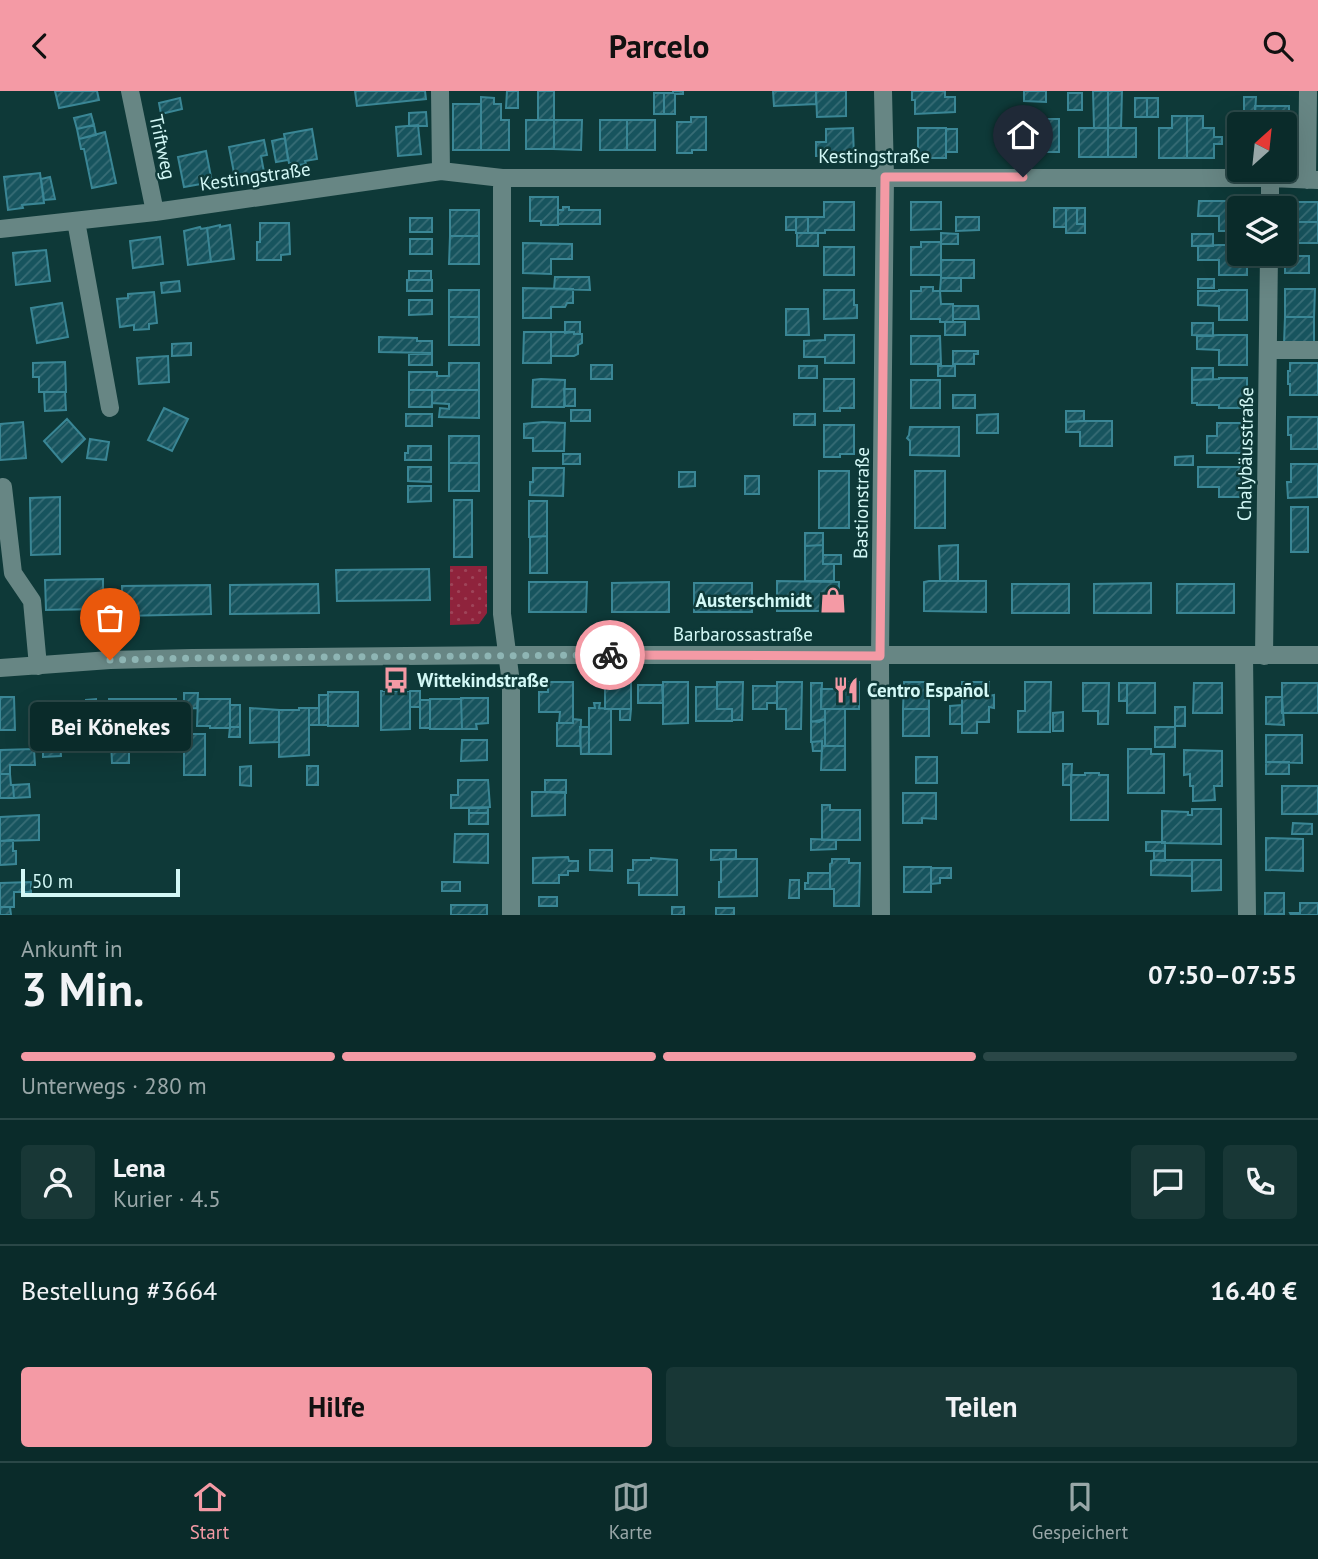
<!DOCTYPE html>
<html lang="de">
<meta charset="utf-8">
<style>
:root{--surface:#0a2b2a;--page:#183736;--text:#f1f3f6;--muted:#99a7a8;--line:#2a4747;--accent:#f49aa5}
body{margin:0;font-family:"PT Sans",sans-serif;background:var(--page);color:var(--text);height:100vh;display:flex;flex-direction:column;font-size:26px;white-space:nowrap}
*{box-sizing:border-box;margin:0}
p{font-size:23px;color:var(--muted)}
.icon{flex:none;width:38px;height:38px;fill:none;stroke:currentColor;stroke-width:2;stroke-linecap:round;stroke-linejoin:round}
.map{position:relative;height:824px;overflow:hidden}
.sheet{display:flex;flex-direction:column;background:var(--surface);flex:1}
.sheet>*{flex:none}
.needle{width:46px;rotate:27deg}
.buttons{position:absolute;left:1227px;top:21px;display:grid;gap:14px}
.buttons a{display:grid;place-items:center;width:70px;height:70px;border-radius:7px;background:var(--surface);box-shadow:0 7px 28px #0002,0 0 0 2px var(--line);font-size:35px}
.scale{position:absolute;left:21px;bottom:18px;width:159px;box-sizing:border-box;padding-left:7px;border:4px solid #d3f8f6;border-top:0;font-size:19px;line-height:24px;white-space:nowrap;color:#d3f8f6;-webkit-text-stroke:5px #0e3938;paint-order:stroke}
.pin{position:absolute;display:grid;place-items:center;width:60px;height:60px;color:#fff;margin:-72px -30px;border-radius:50% 50% 50% 0;rotate:-45deg;box-shadow:0 0 7px #0007}
.pin .icon{rotate:45deg}
.courier{position:absolute;display:grid;place-items:center;width:70px;height:70px;margin:-35px;border:5px solid #f49aa5;border-radius:50%;background:#fff;color:#222;box-shadow:0 2px 9px #0007}
.bubble{position:absolute;height:49px;border-radius:7px;background:var(--surface);box-shadow:0 7px 28px #0002,0 0 0 2px var(--line);font-size:23px;font-weight:700;line-height:49px;text-align:center}
.headline em{font-style:normal;font-weight:700}
.headline div{display:flex;flex-direction:column-reverse}
.headline{display:flex;align-items:center;justify-content:space-between;height:119px;padding:0 21px}
h1{font-size:46px;font-weight:700;line-height:52px}
.bar{display:grid;grid-template-columns:repeat(4,1fr);gap:10px 7px;align-content:center;height:84px;padding:0 21px}
.bar i{height:9px;border-radius:5px;background:var(--line)}
.bar .on{background:var(--accent)}
.bar p{grid-column:span 4}
.line{display:flex;align-items:center;gap:18px;padding:0 21px;border-top:2px solid var(--line)}
.line div{flex:1}
.round{display:grid;place-items:center;flex:none;width:74px;height:74px;border-radius:7px;background:var(--page)}
.action{display:flex;gap:14px;margin-top:auto;padding:14px 21px}
.action a{flex:1;height:80px;border-radius:7px;background:var(--accent);color:#111;font-size:28px;font-weight:700;line-height:80px;text-align:center}
.action a+a{background:var(--page);color:var(--text)}
header{display:flex;justify-content:space-between;align-items:center;height:91px;padding:0 21px;background:var(--accent);color:#111;font-size:32px;font-weight:700}
.tabs{display:flex;justify-content:space-around;align-items:center;height:98px;border-top:2px solid var(--line);background:var(--surface);font-size:19px;color:var(--muted)}
.tabs a{display:grid;justify-items:center;gap:4px}
.tabs .on{color:var(--accent)}
.map>svg:first-child{display:block}
.grass{fill:url(#grass-dots)}
.building{fill:url(#building-hatch);stroke:#3a8695;stroke-width:2}
.lines{fill:none;stroke-linecap:round;stroke-linejoin:round}
.minor{stroke:#678684;stroke-width:18}
.done{stroke:#8eb5b4;stroke-width:7;stroke-dasharray:0 12.6}
.route{stroke:#f49aa5;stroke-width:9}
.labels{text-anchor:middle;dominant-baseline:central;stroke-width:5;stroke-linejoin:round;paint-order:stroke}
.street-label{font-size:19px;fill:#d3f8f6;stroke:#0e3938}
.poi-label{font-size:19px;font-weight:bold;fill:#d3f8f6;stroke:#0e3938;text-anchor:start}
</style>
<header><svg class="icon" aria-label="back" viewBox="0 0 24 24"><path d="M15 5l-7 7 7 7"/></svg>Parcelo<svg class="icon" aria-label="search" viewBox="0 0 24 24"><circle cx="10" cy="10" r="6"/><path d="M15 15l6 6"/></svg></header>
<div class="map">
<svg width="1318" height="824" viewBox="0 0 1318 824">
<defs>
<pattern id="grass-dots" width="8" height="8" patternUnits="userSpaceOnUse" patternTransform="scale(1.75)"><rect width="8" height="8" fill="#8f233c"/><path d="M2 2h.1M6 6h.1" fill="none" stroke="#9e4459" stroke-width="1.8" stroke-linecap="round"/></pattern>
<pattern id="building-hatch" width="6" height="6" patternUnits="userSpaceOnUse" patternTransform="scale(1.75)"><rect width="6" height="6" fill="#17545e"/><path d="M-1 1l2-2M0 6l6-6M5 7l2-2" fill="none" stroke="#386d76"/></pattern>
</defs>
<rect width="100%" height="100%" fill="#0e3938"/>
<path class="grass" d="M450 475H487V522L479 533 450 534Z"/>
<path class="building" d="M55 0H97L99 9 59 17Z
M355 0H425L426 8 357 15Z
M507 0H518V17H506Z
M538 0H554V29H538Z
M673 0H683V3H675V23H664V2H673Z
M773 0H816V13L774 15Z
M816 0H846V25L817 26Z
M912 0H945V6H955V21L915 23V9H912Z
M1024 0H1046V11L1024 10Z
M1093 0H1108V37H1094Z
M1108 0H1122L1121 37H1108Z
M654 2H664V23H654Z
M1068 2H1082V19H1068Z
M481 6 494 7V13H501V29H509V59H481Z
M1244 6H1256L1255 24H1244Z
M180 7 182 18 161 23 159 12Z
M1135 7H1147V26H1135Z
M1147 7H1158V26H1147Z
M453 13H481V59H453Z
M1255 15H1289V45H1284V33H1255Z
M426 21 427 35H409V22Z
M91 23 94 34 77 38 74 27Z
M1172 25H1187V67H1159V37H1172Z
M1187 25H1203V37H1214V46H1222V53H1214V67H1187Z
M691 26H706V59H692V62H677V31H691Z
M1032 28H1059V61H1032Z
M526 29H554V58H526Z
M554 29H582L581 59 554 58Z
M600 29H627V59H600Z
M627 29H655V59H627Z
M94 34 96 44 79 48 77 38Z
M418 34 421 63 398 65 396 36Z
M853 37 854 67H826V65H816V51H826V38Z
M918 37H946V67H918Z
M1079 37H1108V66H1079Z
M1108 37H1136V66H1108Z
M312 38 317 68 305 70 306 73 291 75V72H289L284 43Z
M946 38H957V61H946Z
M105 41 116 92 92 97 84 58H81L79 48Z
M285 47 288 69 276 71 272 50Z
M264 49 267 64 261 65 264 81 235 87 229 56Z
M206 60 212 91 184 96 178 66Z
M40 82 44 112 22 114 23 117 8 119 4 86Z
M50 86 55 108 44 109 41 88Z
M530 106H558V134H541V130H530Z
M1199 110H1247V117H1239V140H1219V125H1198Z
M824 111H854V139H825V142H808V126H824Z
M911 111H941V138L911 139Z
M1286 111H1318V131H1285Z
M563 116H569V119H600V133H558V119H563Z
M1054 117H1066V136H1054Z
M1066 117H1077V133H1085V142H1066Z
M1077 117H1085V133H1077Z
M450 119H479V145H450Z
M786 126H796V139H786Z
M796 126H808V142H796Z
M956 126H979V139L956 140Z
M410 127H432V141H410Z
M1285 131H1318V152H1286Z
M260 132H289L290 163 281 164V169H257V151H260Z
M220 134V136L230 134 234 168 211 171 207 137Z
M200 136 201 138 207 137 211 171 188 174 184 140Z
M797 142H818V155H797Z
M941 142 958 143V153H941Z
M1192 143H1213V155H1192Z
M450 145H479V173H449Z
M160 146 163 173 133 177 130 150Z
M410 148H432V163H410Z
M921 151H941V184H911V156H921Z
M523 152 572 153V168H551V183L523 182Z
M1219 154H1239V163H1247V184H1219V169H1198V155Z
M824 156H854V184H824Z
M46 159 50 190 16 194 13 162Z
M1285 165H1309V182H1285Z
M941 169H974V187H941Z
M409 180H431V189H409Z
M555 186H589L590 199 554 198Z
M941 187H961V200H940Z
M1198 188H1214V197H1198Z
M407 189H432V200H407Z
M179 190 180 200 162 202 161 192Z
M921 196H933V200H940L941 213H953V231H940V228H911V200H921Z
M523 197 573 198V212H567L565 216H551V227H523Z
M1285 198H1315L1314 226H1285Z
M449 199H479V226H449Z
M824 199H854V214H857V227L824 228Z
M1219 199H1247V229H1219V215L1198 214V200H1219Z
M154 201 157 232 149 233V238L134 239V234L120 236 117 208 128 207V203Z
M409 209H432V223L409 224Z
M62 212 68 246 37 252 31 217Z
M953 215H978L979 228H953Z
M786 218H808L809 244H786Z
M449 226H479V254H449Z
M1285 226H1314V253H1284Z
M565 231H580V243H574V241L565 242Z
M945 231H965V244H945Z
M1192 232H1213V245L1192 244Z
M524 241H551V272H523Z
M551 241H574V243H582V252L578 254V263L574 265H551Z
M825 244H854V272H825V266H804V250L825 249Z
M1219 244H1247V274H1219V259L1197 258V245Z
M911 245H940L941 273H911Z
M379 246 417 247V250H432V262L379 261Z
M191 252V264L172 265V253Z
M953 260H978V263H974V273H953Z
M409 263H432V274H409Z
M168 265 169 291 139 293 137 267Z
M65 271 66 301H39V286H33V272Z
M449 272H479V299H409V281H437V285H449Z
M1290 272H1318V304H1290V293H1288V280H1290Z
M591 274H612V288H591Z
M799 275H817V287H799Z
M938 275H955V285H938Z
M1192 277H1213V288L1192 289Z
M1219 287H1247V317H1219V314H1197V312H1192V289L1219 288Z
M541 288 565 289 564 316H532L533 289Z
M824 288H854V317H840V320H824Z
M911 289H940V317H911Z
M564 298H575V315H565Z
M409 299H432V316H409Z
M432 299H479V327L439 326 440 317 449 318V313L432 312Z
M44 301H65L66 319 45 320Z
M953 304H975V317H953Z
M164 317 188 328 172 360 148 349Z
M571 319H590V330H571Z
M1066 320H1084V330L1066 331Z
M406 323H432V335H406Z
M794 323H815V334H794Z
M998 323V342H977V324Z
M1288 326H1318V358H1291V344H1288Z
M67 328 85 348 62 371 44 350Z
M1080 330H1112V355H1080V341H1066V331Z
M23 331 26 367 0 369V333Z
M543 331 565 332 564 360H533V347H524V333Z
M1217 332H1244V347H1247V362H1207V345H1217Z
M824 334H854V363H840V366H824Z
M910 336H959V365L910 364V350L907 347 909 344Z
M449 345H479V372H449Z
M90 348 109 351 106 369 87 367Z
M408 355H431V369H405V362H408Z
M563 363H580V373H563Z
M1193 365V374H1175V366Z
M449 372H479V400H449Z
M1291 373H1318V406L1288 407 1287 391H1291Z
M408 376H431V391L408 390Z
M1198 376H1247V406H1219V396H1198Z
M533 377H564L563 405 530 404V391H533Z
M819 380H849V437H819Z
M915 380H945V437H915Z
M679 381H695V395L679 396Z
M745 385H759V403H745Z
M408 395H431V410L408 411Z
M60 406V463L31 464 30 407Z
M454 409H472V466H454Z
M529 410H547V445L529 446Z
M1291 416H1308V461H1291Z
M805 442H823V454L805 455Z
M547 445V482H530V446Z
M823 454V473H834V490H805V455Z
M958 454V490H940L939 455Z
M823 464H841V473H823Z
M429 478 430 509 337 510 336 479Z
M103 488V518L46 519 45 489Z
M777 490 839 491V520H777Z
M929 490H986V521L924 520V491Z
M529 491H587L586 521H529Z
M669 491V521H612V492Z
M694 492H752V521H694Z
M1151 492V522H1094V493Z
M318 493 319 522 230 523V494Z
M1012 493H1069V522H1012Z
M1177 493H1234V522H1177Z
M210 494 211 523 122 525V495Z
M548 591H573V632H559L560 621H539V601H548Z
M605 591H631V618H605Z
M663 591H688V632L663 633Z
M717 591H743L742 629H732V618H717Z
M777 591H802L801 638H786V618H777Z
M834 591H859V618H821V598H834Z
M904 591H929V618H903Z
M962 591H989V605L994 604V617L989 616V631H977V642H962Z
M1025 591H1051L1050 641H1018V620H1025Z
M811 592H822L821 618H825V628L819 631 811 630Z
M1083 592H1109L1108 633H1098V620H1083Z
M1119 592H1127V608L1125 610H1119Z
M1127 592H1155V622H1127Z
M1194 592H1222V622H1193Z
M1282 592H1318V622H1282Z
M638 594H662L663 612H638Z
M753 595H777V612H767V618H753Z
M696 596H717V618H732V630H696Z
M381 600H410V638L381 639Z
M410 600H420V616H410Z
M328 601H358V635H328Z
M184 602H198L197 617 184 618Z
M319 604H328V634H319Z
M0 606H14L15 639H0Z
M1266 606H1282L1284 634 1266 633Z
M461 607H488V632L476 633 477 638H462Z
M96 608V626H87L86 609Z
M109 608H129V672H112Z
M129 608H162V638H143L144 633 129 634Z
M162 608H176V632H162Z
M198 608H230V637H210V635H197Z
M430 608H461L462 638H430Z
M420 609H430V637H420Z
M594 612H600L599 617 611 618V663H589V617H595Z
M230 614H240V636H230Z
M962 614V633H950V615Z
M1175 616H1185V635H1175Z
M250 617 279 619V651L250 652Z
M299 617H309V664L279 666V619H299Z
M309 617H319V634H309Z
M620 618H631L630 629H620Z
M825 618H845V655H825Z
M903 618H929V645H903Z
M1063 621V640H1053V622Z
M60 626V648L38 649 37 627Z
M573 628 581 629 580 655H557V632H573Z
M825 628V655H822V650L811 651V631Z
M230 636H240V646H229Z
M580 636H589V663H581Z
M1155 636H1175V656H1155Z
M184 643H205V684H184Z
M1266 644H1302V672L1266 671Z
M60 648 61 665 43 666V659L38 660V649Z
M462 649H487V669L461 670Z
M822 650V660H813L812 651Z
M822 655H845V679H821Z
M34 658 35 674H10V683H0V659Z
M1128 658H1151V663H1164V702H1128Z
M1184 659 1222 660V695H1214L1215 709 1193 710V695H1190V683L1184 684Z
M916 666H937V692H916Z
M1266 671H1289V683H1266Z
M1063 673H1072L1071 694H1063Z
M251 675V695L240 694V676Z
M307 675H318V694H307Z
M1085 682H1099V684H1108V729H1071V684H1085Z
M0 683H10L11 694H13L14 707H0Z
M458 689H488L490 716 451 717V704H458Z
M545 689H566V702L545 701Z
M29 693 30 706 14 707 13 694Z
M1282 695H1318V723H1282Z
M532 701H565V724L532 725Z
M903 702H936V728L922 727V732H903Z
M822 714H830V719H860V749H822Z
M469 717H488V722H469Z
M1192 718H1221V753L1162 752V720L1188 721V724H1192Z
M469 722H488V733H469Z
M39 724V749L0 750V726Z
M1293 732 1312 733V743H1292Z
M455 743H488V772L454 771Z
M1266 747 1303 748V780L1266 779Z
M811 748 836 749V758L811 759Z
M13 749V760H16V773L0 774V750Z
M1146 751H1165V760H1146Z
M590 759H612V780L590 779Z
M711 759H736V768L711 769Z
M1154 760H1165V770L1154 769Z
M568 766 569 770H578V780H568V784H559V792H533V767Z
M651 767 677 769V804H639V792H628V779H633V769H651Z
M719 768H757V805L719 806V791H721V769Z
M832 768H849V772H860L859 815H834V798H830V773L832 772Z
M1154 769H1192V785L1151 784V770Z
M1192 769H1221V799L1192 800Z
M904 776H931V801H904Z
M931 777H951V787H940V792L931 793Z
M808 782H830V798H805V792H808Z
M790 789H799V807H789Z
M31 791V801H14V816H0V792Z
M442 791H460V800H442Z
M1265 802H1284V823H1265Z
M539 806H557V815H539Z
M1300 812H1318V824H1291L1290 822H1300Z
M451 814H487V824H451Z
M0 816H10L11 824H0Z
M672 816H684V824H672Z
M716 817H734V824H716Z"/>
<g class="lines">
<path class="minor" d="M130 0 155 121
M440 0 441 80
M502 87V523L511 592V824
M1307 89 1308 0
M1270 117V87
M76 130 110 317
M0 138 155 121 441 80 502 87H1270L1318 89
M1268 259H1318
M3 396 13 482 32 510 38 575
M1244 565 1247 824
M1264 565 1269 163
M0 577 110 569 192 567 507 564H1318
M881 824 880 564 885 86 883 0"/>
</g>
<g class="lines">
<path class="done" d="M110 569 192 567 610 564"/>
<path class="route" d="M610 564 880 565 885 86H1023"/>
</g>
<defs>
<g id="shop-bare" transform="scale(2.1)"><path d="M-5-2.5h2.3a2.7 3.5 0 0 1 5.4 0H5L5.5 6h-11ZM-1.5-2.5h3a1.5 2.3 0 0 0-3 0Z" fill="#f49aa5" stroke="#0e3938" stroke-width="2.5" paint-order="stroke"/></g>
<g id="bus-bare" transform="scale(2.1)"><path d="M-5-6H5V4H4V6H2V4H-2V6H-4V4H-5ZM-3.5-4V0h7V-4ZM-3.5 1.2v1.5H-2V1.2ZM2 1.2v1.5H3.5V1.2Z" fill="#f49aa5" stroke="#0e3938" stroke-width="2.5" paint-order="stroke"/></g>
<g id="restaurant-bare" transform="scale(2.1)"><path d="M-5-6h1v4h1v-4h1v4h1v-4h1v5L-1.5 .5V6h-2V.5L-5-1ZM5-6V6H3V1.5H1.5Q1.5-4 5-6Z" fill="#f49aa5" stroke="#0e3938" stroke-width="2.5" paint-order="stroke"/></g>
</defs>
<g fill-rule="evenodd">
<use href="#shop-bare" x="833" y="509"/>
<use href="#bus-bare" x="396" y="589"/>
<use href="#restaurant-bare" x="846" y="599"/>
</g>
<g class="labels">
<g class="street-label">
<text transform="translate(163 56) rotate(78)">Triftweg</text>
<text x="874" y="65">Kestingstraße</text>
<text transform="translate(255 85) rotate(-8)">Kestingstraße</text>
<text transform="translate(1245 363) rotate(-89)">Chalybäusstraße</text>
<text transform="translate(861 412) rotate(-89)">Bastionstraße</text>
<text x="743" y="543">Barbarossastraße</text>
</g>
<g class="poi-label">
<text x="812" y="509" text-anchor="end">Austerschmidt</text>
<text x="417" y="589">Wittekindstraße</text>
<text x="867" y="599">Centro Español</text>
</g>
</g>
</svg>
<div class="buttons">
<a><svg class="needle" viewBox="-14 -14 28 28"><path d="M0-13l5 13h-10z" fill="#e53935"/><path d="M0 13l5-13h-10z" fill="#99a7a8"/></svg></a>
<a><svg class="icon" aria-label="layers" viewBox="0 0 24 24"><path d="M12 4l9 5-9 5-9-5zM3 14l9 5 9-5"/></svg></a>
</div>
<div class="scale">50 m</div>
<div class="pin" style="left:110px;top:569px;background:#ea580c"><svg class="icon" aria-label="bag" viewBox="0 0 24 24"><path d="M5 8h14l-1 12H6zM9 8a3 3 0 0 1 6 0"/></svg></div>
<div class="pin" style="left:1023px;top:86px;background:#1f2937"><svg class="icon" aria-label="home" viewBox="0 0 24 24"><path d="M3 11l9-7 9 7M6 9v11h12V9"/></svg></div>
<div class="courier" style="left:610px;top:564px"><svg class="icon" aria-label="bike" viewBox="0 0 24 24"><circle cx="6" cy="16" r="4"/><circle cx="18" cy="16" r="4"/><path d="M6 16l4-8h5l3 8M10 8l3 8H6M13 5h3"/></svg></div>
<div class="bubble" style="left:30px;top:611px;width:161px">Bei Könekes</div>
</div>
<section class="sheet">
<div class="headline"><div><h1>3 Min.</h1><p>Ankunft in</p></div><em>07:50–07:55</em></div>
<div class="bar"><i class="on"></i><i class="on"></i><i class="on"></i><i></i><p>Unterwegs · 280 m</p></div>
<div class="line" style="height:126px"><a class="round"><svg class="icon" aria-label="person" viewBox="0 0 24 24"><circle cx="12" cy="8" r="4"/><path d="M4 21q1-7 8-7t8 7"/></svg></a><div><b>Lena</b><p>Kurier · 4.5</p></div><a class="round"><svg class="icon" aria-label="chat" viewBox="0 0 24 24"><path d="M4 5h16v11H9l-5 4z"/></svg></a><a class="round"><svg class="icon" aria-label="phone" viewBox="0 0 24 24"><path d="M5 4h4l2 5-3 2q2 4 5 5l2-3 5 2v4C11 20 4 13 5 4z"/></svg></a></div>
<div class="line" style="height:91px"><div>Bestellung #3664</div><b>16.40 €</b></div>
<div class="action"><a>Hilfe</a><a>Teilen</a></div>
</section>
<nav class="tabs">
<a class="on"><svg class="icon" aria-label="home" viewBox="0 0 24 24"><path d="M3 11l9-7 9 7M6 9v11h12V9"/></svg>Start</a>
<a><svg class="icon" aria-label="map" viewBox="0 0 24 24"><path d="M3 6l6-2 6 2 6-2v14l-6 2-6-2-6 2zM9 4v14M15 6v14"/></svg>Karte</a>
<a><svg class="icon" aria-label="saved" viewBox="0 0 24 24"><path d="M7 4h10v16l-5-4-5 4z"/></svg>Gespeichert</a>
</nav>
